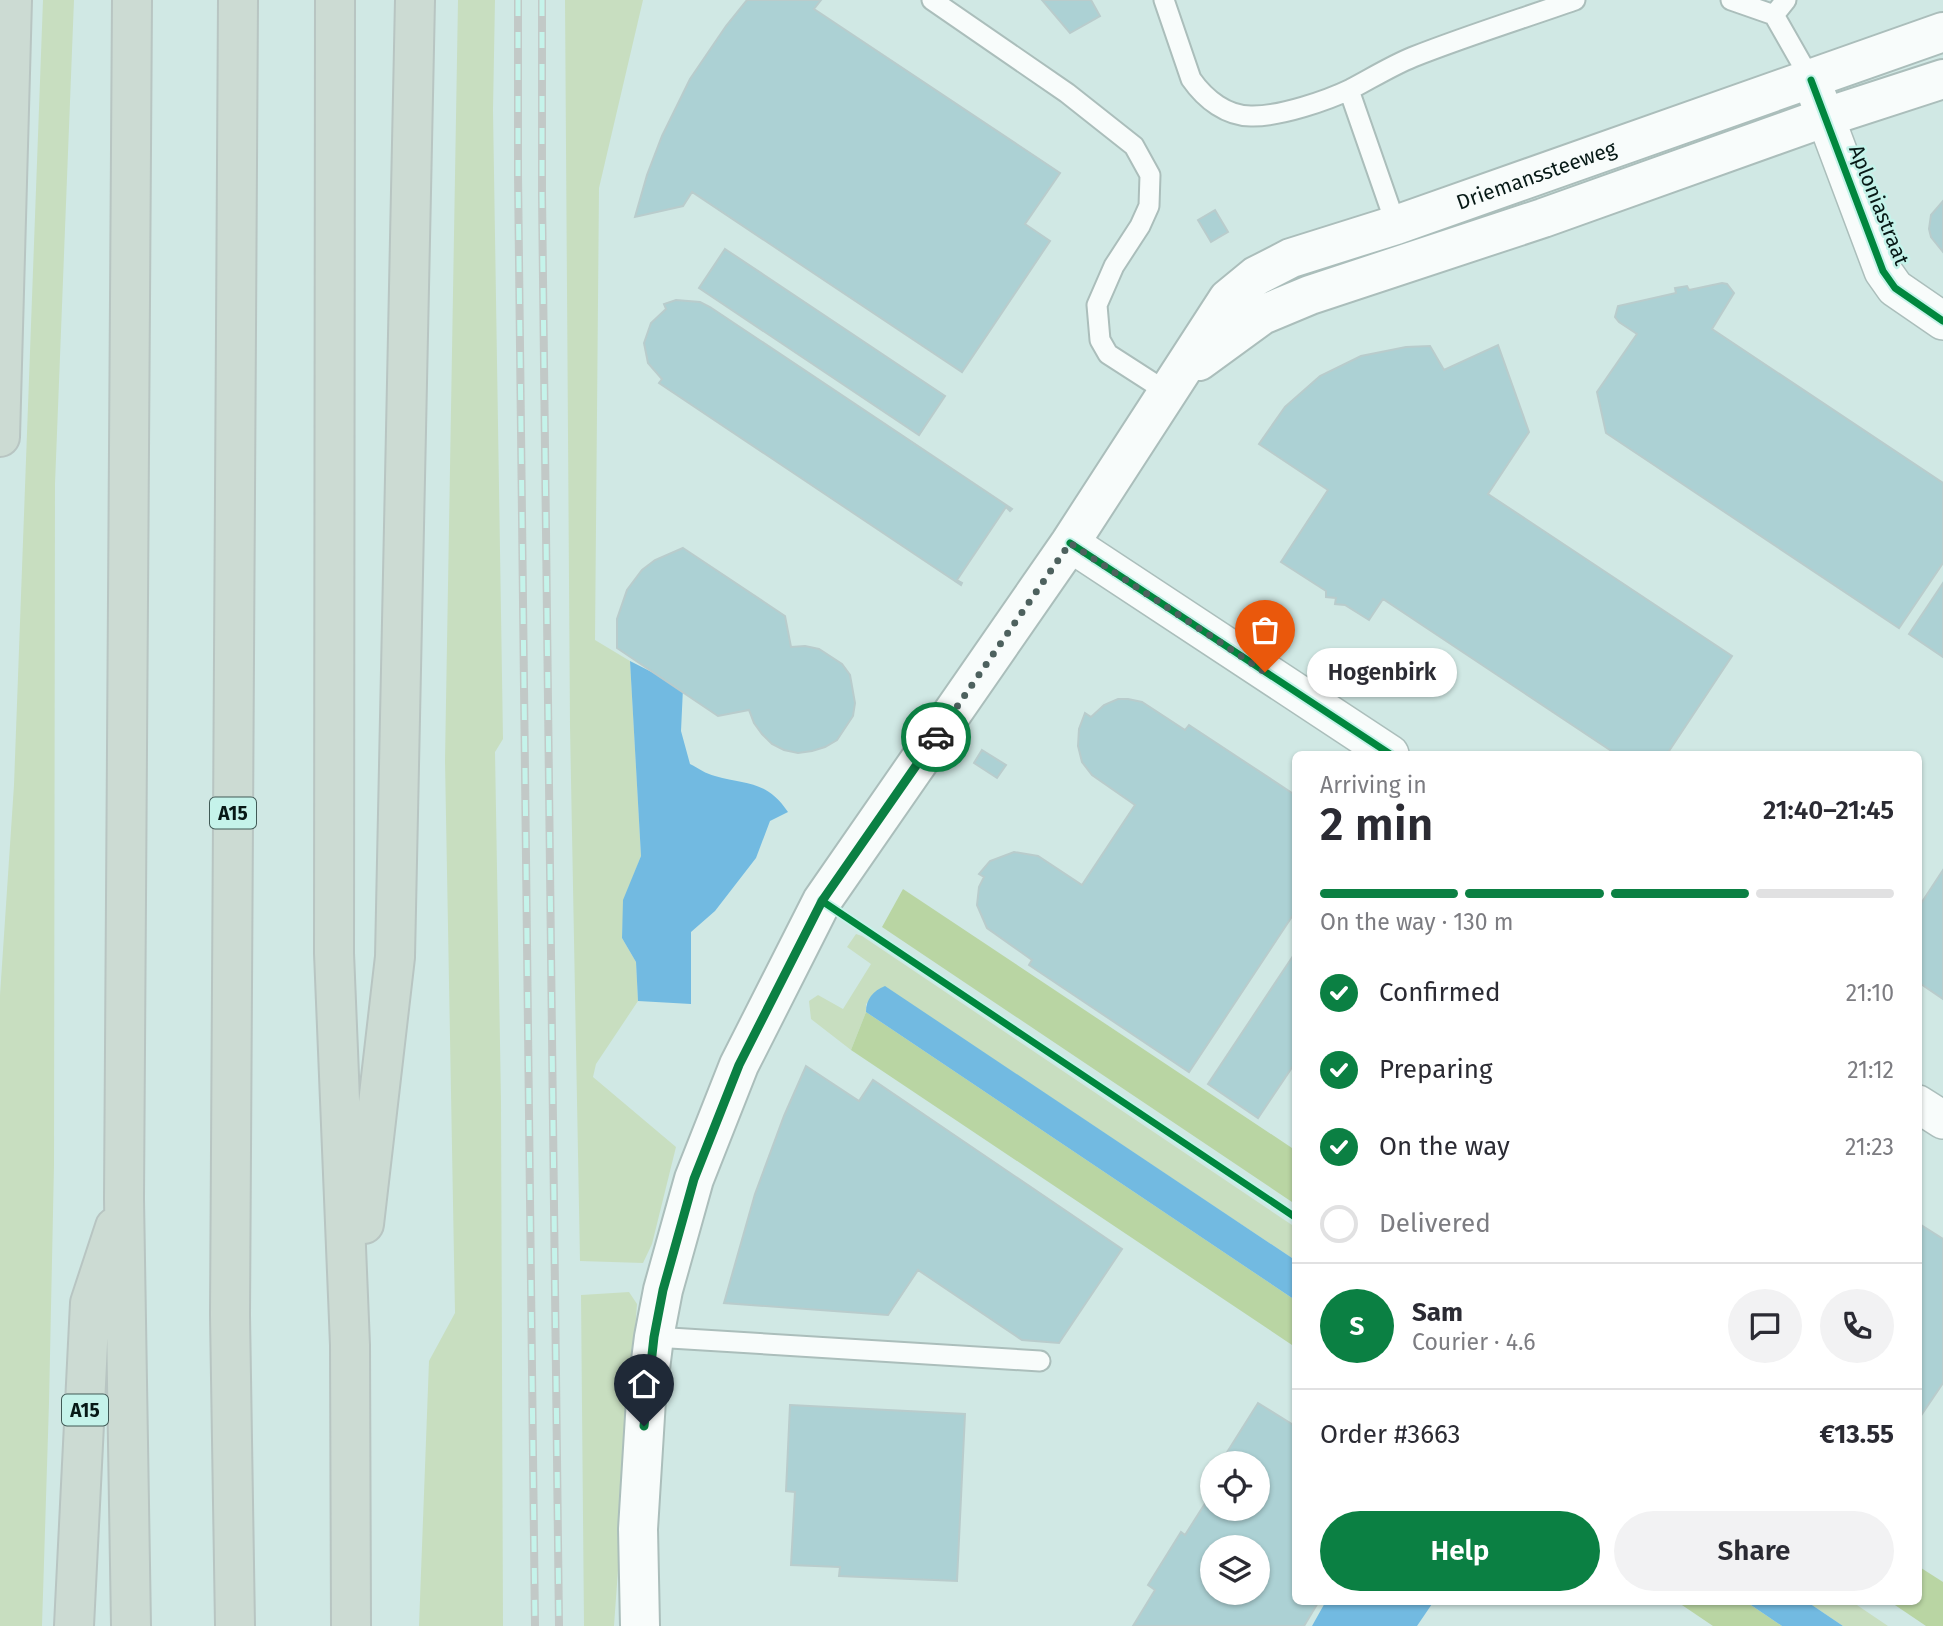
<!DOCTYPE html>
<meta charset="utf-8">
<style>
:root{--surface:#fff;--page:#f2f2f3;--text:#2b2b33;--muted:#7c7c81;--line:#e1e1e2;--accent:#0b8043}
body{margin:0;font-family:"Fira Sans",sans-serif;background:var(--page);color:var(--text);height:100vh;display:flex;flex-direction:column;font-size:26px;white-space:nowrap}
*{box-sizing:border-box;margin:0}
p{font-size:23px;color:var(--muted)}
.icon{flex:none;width:38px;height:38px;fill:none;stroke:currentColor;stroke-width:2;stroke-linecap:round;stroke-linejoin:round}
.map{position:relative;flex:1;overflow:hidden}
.drawer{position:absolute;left:1292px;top:751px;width:630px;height:854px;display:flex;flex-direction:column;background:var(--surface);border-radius:10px;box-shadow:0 2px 5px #0004}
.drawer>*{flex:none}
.buttons{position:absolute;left:1200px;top:1451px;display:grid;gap:14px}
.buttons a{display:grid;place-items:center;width:70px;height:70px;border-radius:50%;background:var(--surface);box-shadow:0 2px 5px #0004;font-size:35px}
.pin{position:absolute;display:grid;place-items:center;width:60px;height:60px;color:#fff;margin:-72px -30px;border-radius:50% 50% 50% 0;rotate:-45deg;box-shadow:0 0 7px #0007}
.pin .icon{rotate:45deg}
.courier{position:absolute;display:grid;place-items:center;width:70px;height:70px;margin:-35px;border:5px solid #0b8043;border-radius:50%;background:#fff;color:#222;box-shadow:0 2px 9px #0007}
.bubble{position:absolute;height:49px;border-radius:24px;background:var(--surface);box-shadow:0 2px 5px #0004;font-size:23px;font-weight:600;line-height:49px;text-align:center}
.head em{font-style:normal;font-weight:600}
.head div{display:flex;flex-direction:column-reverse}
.head{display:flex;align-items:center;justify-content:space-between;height:119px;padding:0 28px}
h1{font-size:46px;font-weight:600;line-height:52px}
.bar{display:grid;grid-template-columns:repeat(4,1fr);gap:10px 7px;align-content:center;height:84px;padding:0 28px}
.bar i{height:9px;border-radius:5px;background:var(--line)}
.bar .current{background:var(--accent)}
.bar p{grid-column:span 4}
.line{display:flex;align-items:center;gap:18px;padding:0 28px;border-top:2px solid var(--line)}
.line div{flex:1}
.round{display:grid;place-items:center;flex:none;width:74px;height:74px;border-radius:37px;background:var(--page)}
ol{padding:0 28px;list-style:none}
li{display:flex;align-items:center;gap:21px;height:77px}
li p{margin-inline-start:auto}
li .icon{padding:7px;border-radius:50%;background:var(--accent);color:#fff;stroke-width:4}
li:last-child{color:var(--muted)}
li i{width:38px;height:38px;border:4px solid var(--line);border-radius:50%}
.cta{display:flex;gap:14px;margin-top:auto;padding:14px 28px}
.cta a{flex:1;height:80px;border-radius:42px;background:var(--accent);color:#fff;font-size:28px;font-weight:600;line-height:80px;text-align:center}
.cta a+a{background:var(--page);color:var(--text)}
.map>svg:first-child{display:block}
.green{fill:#c8dec0}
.forest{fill:#b9d5a3}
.water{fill:#72bae1}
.building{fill:#acd1d4;stroke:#b9cccc;stroke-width:2;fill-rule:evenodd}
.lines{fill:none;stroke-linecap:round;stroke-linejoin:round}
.lane-casing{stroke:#abbebb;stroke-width:23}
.street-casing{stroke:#abbebb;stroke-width:40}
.secondary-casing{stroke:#abbebb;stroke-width:42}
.highway-casing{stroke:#b8c5c2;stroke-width:42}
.lane{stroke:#f8fcfb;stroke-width:19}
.street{stroke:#f8fcfb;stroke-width:37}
.secondary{stroke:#f8fcfb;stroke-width:38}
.highway{stroke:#ccdbd3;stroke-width:38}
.rail-casing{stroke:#c2c9c7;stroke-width:8}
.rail{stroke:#c5f3ea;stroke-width:5;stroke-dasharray:16;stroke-linecap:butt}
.cycleway-casing{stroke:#c5f3ea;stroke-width:11}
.cycleway{stroke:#00873e;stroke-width:7}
.done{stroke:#4d615e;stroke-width:7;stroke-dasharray:0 12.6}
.route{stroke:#0b8043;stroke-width:9}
.labels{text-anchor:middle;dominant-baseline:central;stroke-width:5;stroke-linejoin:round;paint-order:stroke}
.shield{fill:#c5f3ea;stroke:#405a56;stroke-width:2}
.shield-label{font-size:19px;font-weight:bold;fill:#071916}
.street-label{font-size:21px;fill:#071916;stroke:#c5f3ea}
</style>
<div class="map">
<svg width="1943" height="1626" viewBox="0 0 1943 1626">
<rect width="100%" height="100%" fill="#d0e8e4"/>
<path class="green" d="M43 0H74L55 484 54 1165 49 1403 42 1626H0V995L14 785Z
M458 0H495L493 110 503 739 495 752 501 1101 503 1626H419L429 1361 455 1313 445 761Z
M565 0H643L599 188 595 640 630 661 641 856 624 900 622 938 636 962 638 1001 596 1064 593 1077 676 1147 652 1244 643 1263 580 1261 570 726Z
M856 934 862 936 1295 1227V1260L885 987 866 1004V1012L851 1050 811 1019 809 1001 818 995 843 1009 871 964 847 947Z
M629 1292 637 1304 614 1626H584L581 1295Z
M1806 1601H1851L1888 1626H1843Z"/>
<path class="forest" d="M903 889 1295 1150V1204L882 927Z
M866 1012 1295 1300V1347L851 1050Z
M1918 1566 1943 1582V1626H1926L1889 1601H1918Z
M1676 1601H1745L1782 1626H1713Z"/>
<path class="water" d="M630 661 683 688 681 731 690 764C698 768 706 774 715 776 747 785 766 780 788 812L770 821 756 858 715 911 691 932V1004L638 1001 636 962 622 938 623 900 641 856Z
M885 986 1295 1260V1300L866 1012C866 999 873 991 885 986Z
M1326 1601H1434L1417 1626H1312Z
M1745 1601H1806L1843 1626H1782Z"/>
<path class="building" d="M747 0H821L814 9 1060 173 1025 224 1050 241 962 372 692 192 683 206 635 217 647 175 662 136 690 79 726 26Z
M1042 0H1091L1100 16 1070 33Z
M1943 201V252L1931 237 1929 229 1931 215Z
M1215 210 1228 232 1211 242 1198 220Z
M725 249 945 396 919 435 699 288Z
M1722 283 1727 284 1734 293 1712 329 1943 483V563L1899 628 1606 433 1597 392 1637 334 1619 322 1615 317 1618 306 1676 293 1675 288 1687 286 1689 290Z
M676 300 700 302 710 307 1012 509 1010 511 1006 507 957 580 962 583 961 585 659 383 662 379 648 363 644 343 651 323 666 309 664 304Z
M1498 345 1529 432 1488 494 1732 656 1667 754H1616L1383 599 1369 620 1345 605 1335 604 1336 598 1326 597V591L1281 562 1328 490 1259 444 1285 407 1320 376 1361 356 1406 347 1430 346 1444 370Z
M683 548 785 616 791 647 805 646 819 649 842 664 850 675 855 703 853 716 837 740 825 747 812 751 798 753 784 750 772 744 762 734 754 723 749 710 718 716 617 648V619L627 590 642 570 655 560Z
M1943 583V657L1909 634Z
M1118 699H1128L1142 702 1185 730 1189 725 1295 795V912L1189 1072 1029 965 1032 960 987 928 977 905 979 887 984 877 979 874 990 861 1014 852 1038 856 1082 885 1135 805 1092 775 1082 762 1078 746 1079 729 1085 713 1091 717 1104 705Z
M982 750 1006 765 997 778 974 763Z
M1943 870V999L1918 982V908Z
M1295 953V1063L1258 1118 1208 1084Z
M806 1066 859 1101 873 1080 1122 1249 1059 1343 1022 1340 918 1270 888 1315 724 1303 755 1194 784 1116Z
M1918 1223 1943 1239V1383L1918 1420Z
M1258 1403 1295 1426V1601H1319L1304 1626H1133L1155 1590 1148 1585 1181 1532 1185 1535 1213 1491V1508H1258V1463H1230L1224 1457ZM1213 1547H1258V1592H1213Z
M790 1405 965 1414 957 1581 839 1576 840 1567 791 1565 795 1492 786 1491Z"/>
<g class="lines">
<g class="lane-casing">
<path id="lane" d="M932 0 1067 93 1134 146 1150 175 1149 206 1140 226 1114 266 1097 305 1100 340 1108 354 1167 392
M1164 0 1191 79C1205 99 1227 117 1253 116 1281 116 1326 101 1351 89 1372 78 1391 66 1413 57 1466 36 1521 19 1575 0
M1731 0 1774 15
M1786 0 1774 15 1811 80
M1349 90 1396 225
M654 1337 1040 1361"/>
</g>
<g class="street-casing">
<path id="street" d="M1814 87 1883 271 1895 288 1943 321
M1070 543 1390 754
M1918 1104 1943 1120"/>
</g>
<g class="secondary-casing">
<g id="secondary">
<path d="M1199 361 1262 315 1310 295 1543 218 1826 117 1943 79"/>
<path id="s1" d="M640 1626 638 1529 646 1400 654 1337 663 1290 694 1179 739 1065 822 901 1070 543 1228 299 1256 276 1291 258 1396 225 1943 32"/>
</g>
</g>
<g class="highway-casing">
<path id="highway" d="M335 0 334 953 350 1345 351 1626
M0 437 12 0
M364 1224 395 957 415 0
M74 1626 90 1303 115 1227
M131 1626 124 1199 132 0
M235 1626 230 1315 238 0"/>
</g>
<use href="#lane" class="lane"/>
<use href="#street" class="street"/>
<use href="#secondary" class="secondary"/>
<use href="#highway" class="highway"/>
<g class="rail-casing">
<path id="rail" d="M518 0V175L535 1626
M542 0V195L559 1626"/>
</g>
<use href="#rail" class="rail"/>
<g class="cycleway-casing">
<path id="cycleway" d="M1811 80 1883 271 1895 288 1943 321
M1070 543 1390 754
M822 901 1295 1217"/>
</g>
<use href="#cycleway" class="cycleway"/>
</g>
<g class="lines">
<path class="done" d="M936 737 1070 543 1265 672"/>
<path class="route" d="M644 1426 654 1337 663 1290 694 1179 739 1065 822 901 936 737"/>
</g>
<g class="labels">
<g class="shield">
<rect x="210" y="797.5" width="46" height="31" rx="5"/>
<rect x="62" y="1394.5" width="46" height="31" rx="5"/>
</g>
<g class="shield-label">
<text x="233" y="813">A15</text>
<text x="85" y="1410">A15</text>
</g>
<g class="street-label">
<text stroke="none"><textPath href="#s1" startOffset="1820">Driemanssteeweg</textPath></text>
<text transform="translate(1879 205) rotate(68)">Aploniastraat</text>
</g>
</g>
</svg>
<div class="buttons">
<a><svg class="icon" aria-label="locate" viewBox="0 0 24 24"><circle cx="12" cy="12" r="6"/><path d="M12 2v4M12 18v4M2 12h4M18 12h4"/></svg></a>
<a><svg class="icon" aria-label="layers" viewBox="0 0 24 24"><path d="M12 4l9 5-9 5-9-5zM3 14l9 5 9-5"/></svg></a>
</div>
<div class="pin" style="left:1265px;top:672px;background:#ea580c"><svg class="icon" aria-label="bag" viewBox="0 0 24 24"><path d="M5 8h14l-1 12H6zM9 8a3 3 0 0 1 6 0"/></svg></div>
<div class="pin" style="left:644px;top:1426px;background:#1f2937"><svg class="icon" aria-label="home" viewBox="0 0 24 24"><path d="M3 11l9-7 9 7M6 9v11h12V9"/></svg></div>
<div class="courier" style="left:936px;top:737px"><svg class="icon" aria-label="car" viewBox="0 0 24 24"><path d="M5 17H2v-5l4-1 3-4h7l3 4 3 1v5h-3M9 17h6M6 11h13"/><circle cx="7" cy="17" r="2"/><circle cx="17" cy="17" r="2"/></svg></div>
<div class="bubble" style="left:1307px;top:648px;width:150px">Hogenbirk</div>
<section class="drawer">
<div class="head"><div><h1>2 min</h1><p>Arriving in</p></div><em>21:40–21:45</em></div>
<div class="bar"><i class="current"></i><i class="current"></i><i class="current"></i><i></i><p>On the way · 130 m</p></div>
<ol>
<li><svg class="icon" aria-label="check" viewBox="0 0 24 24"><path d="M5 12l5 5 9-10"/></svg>Confirmed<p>21:10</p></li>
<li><svg class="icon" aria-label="check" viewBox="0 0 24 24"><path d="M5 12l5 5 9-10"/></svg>Preparing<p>21:12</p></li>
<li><svg class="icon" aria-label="check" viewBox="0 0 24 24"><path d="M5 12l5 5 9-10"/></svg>On the way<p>21:23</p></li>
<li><i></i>Delivered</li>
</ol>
<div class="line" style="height:126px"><b class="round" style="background:var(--accent);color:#fff">S</b><div><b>Sam</b><p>Courier · 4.6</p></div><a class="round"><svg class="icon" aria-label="chat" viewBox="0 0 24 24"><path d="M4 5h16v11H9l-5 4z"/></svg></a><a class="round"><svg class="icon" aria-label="phone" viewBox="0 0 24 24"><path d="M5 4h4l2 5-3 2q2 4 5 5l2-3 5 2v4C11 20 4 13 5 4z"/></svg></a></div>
<div class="line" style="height:91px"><div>Order #3663</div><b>€13.55</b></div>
<div class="cta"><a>Help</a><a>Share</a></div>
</section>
</div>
